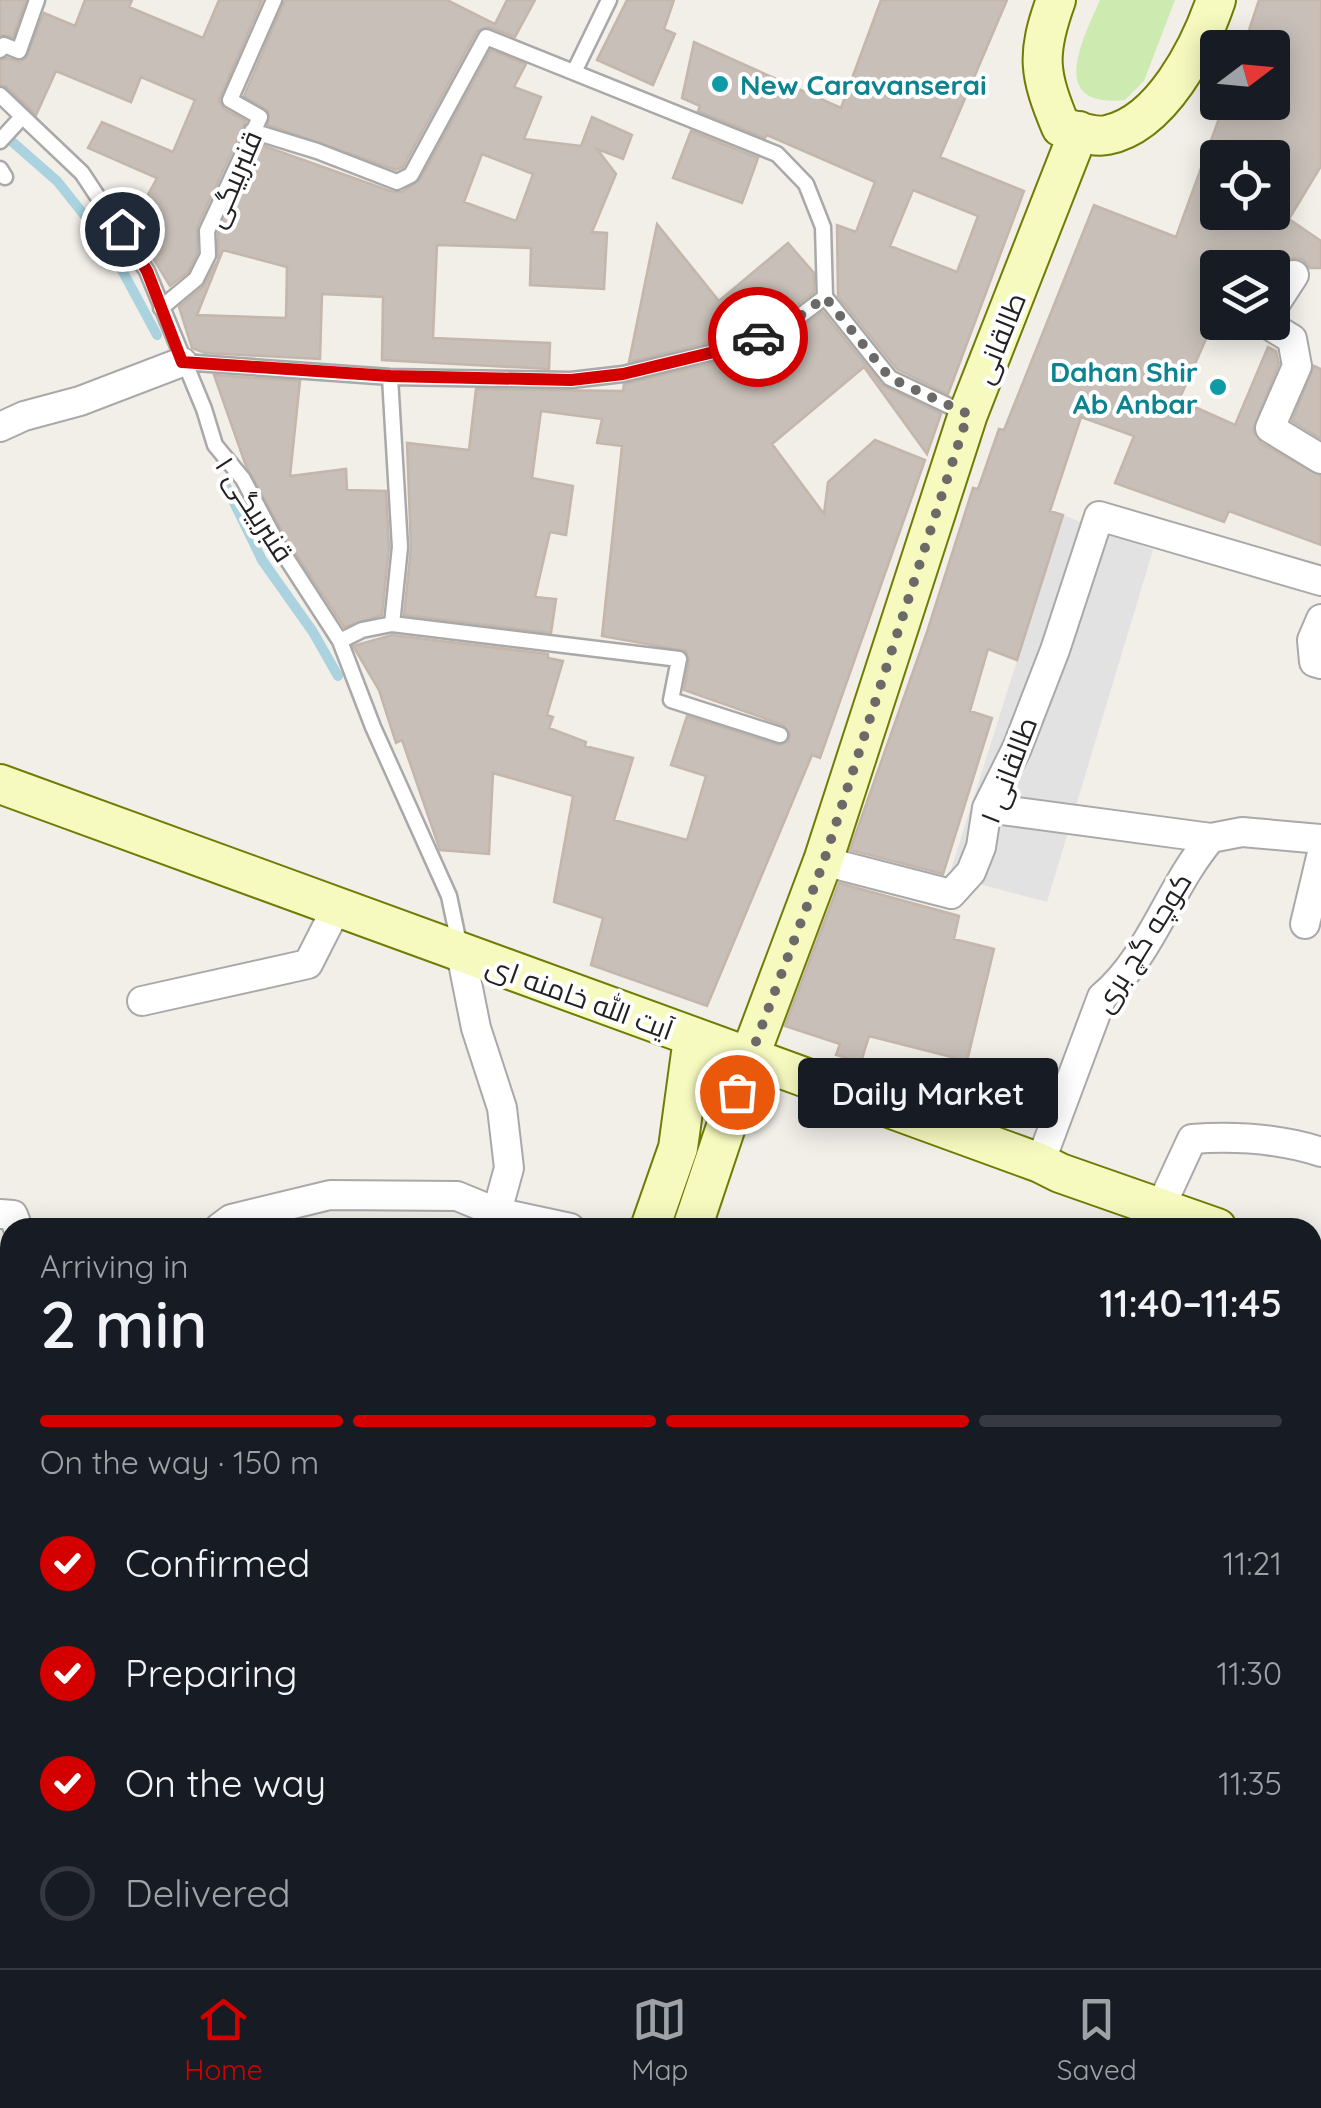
<!DOCTYPE html>
<meta charset="utf-8">
<style>
:root{--surface:#171b24;--page:#20242c;--text:#f1f3f6;--muted:#9ea1a6;--line:#363941;--accent:#d40000}
body{margin:0;font-family:Quicksand,Cairo,sans-serif;background:var(--page);color:var(--text);height:100vh;display:flex;flex-direction:column;font-size:38px;white-space:nowrap}
*{box-sizing:border-box;margin:0}
p{font-size:32px;color:var(--muted)}
.icon{flex:none;width:55px;height:55px;fill:none;stroke:currentColor;stroke-width:2;stroke-linecap:round;stroke-linejoin:round}
.map{position:relative;flex:1;overflow:hidden}
.drawer{position:absolute;left:0px;top:1218px;width:1322px;height:752px;display:flex;flex-direction:column;background:var(--surface);border-radius:30px 30px 0 0;box-shadow:0 5px 25px #0003}
.drawer>*{flex:none}
.needle{width:65px;rotate:74deg}
.controls{position:absolute;left:1200px;top:30px;display:grid;gap:20px}
.controls a{display:grid;place-items:center;width:90px;height:90px;border-radius:10px;background:var(--surface);box-shadow:0 5px 25px #0003;font-size:50px}
.pin{position:absolute;display:grid;place-items:center;width:85px;height:85px;color:#fff;margin:-42px;border:5px solid #fff;border-radius:50%;box-shadow:0 2px 10px #0007}
.courier{position:absolute;display:grid;place-items:center;width:100px;height:100px;margin:-50px;border:8px solid #d40000;border-radius:50%;background:#fff;color:#222;box-shadow:0 2px 12px #0007}
.bubble{position:absolute;height:70px;border-radius:10px;background:var(--surface);box-shadow:0 5px 25px #0003;font-size:32px;font-weight:600;line-height:70px;text-align:center}
.overview em{font-style:normal;font-weight:600}
.overview div{display:flex;flex-direction:column-reverse}
.overview{display:flex;align-items:center;justify-content:space-between;height:170px;padding:0 40px}
h1{font-size:65px;font-weight:600;line-height:75px}
.bar{display:grid;grid-template-columns:repeat(4,1fr);gap:15px 10px;align-content:center;height:120px;padding:0 40px}
.bar i{height:12px;border-radius:8px;background:var(--line)}
.bar .on{background:var(--accent)}
.bar p{grid-column:span 4}
ol{padding:0 40px;list-style:none}
li{display:flex;align-items:center;gap:30px;height:110px}
li p{margin-inline-start:auto}
li .icon{padding:10px;border-radius:50%;background:var(--accent);color:#fff;stroke-width:4}
li:last-child{color:var(--muted)}
li i{width:55px;height:55px;border:5px solid var(--line);border-radius:50%}
.menu{display:flex;justify-content:space-around;align-items:center;height:140px;border-top:2px solid var(--line);background:var(--surface);font-size:28px;color:var(--muted)}
.menu a{display:grid;justify-items:center;gap:5px}
.menu .on{color:var(--accent)}
.map>svg:first-child{display:block}
.grass{fill:#cdebb0}
.parking{fill:#e2e2e2}
.lines{fill:none;stroke-linecap:round;stroke-linejoin:round}
.stream{stroke:#aad3df;stroke-width:10}
.building{fill:#c7bfb8;stroke:#c4b6ab;stroke-width:2.5;fill-rule:evenodd}
.service-casing{stroke:#a9a9a9;stroke-width:19}
.minor-casing{stroke:#a9a9a9;stroke-width:32}
.secondary-casing{stroke:#707d05;stroke-width:42}
.service{stroke:#fff;stroke-width:14}
.minor{stroke:#fff;stroke-width:28}
.secondary{stroke:#f7fabf;stroke-width:38}
.done{stroke:#6b6a68;stroke-width:10;stroke-dasharray:0 18}
.route{stroke:#d40000;stroke-width:12}
.culture-dot{fill:#0f9aa8;stroke:#fff;stroke-width:4}
.labels{text-anchor:middle;dominant-baseline:central;stroke-width:8;stroke-linejoin:round;paint-order:stroke}
.culture-label{font-size:28px;font-weight:bold;fill:#0d838f;stroke:#fff;text-anchor:start}
.street-label{font-size:28px;fill:#222;stroke:#fff}
</style>
<div class="map">
<svg width="1321" height="1968" viewBox="0 0 1321 1968">
<rect width="100%" height="100%" fill="#f2efe9"/>
<path class="grass" d="M1100 0H1175L1144 81 1125 100C1047 108 1082 41 1100 0Z"/>
<path class="parking" d="M1063 515 1153 550 1047 902 949 876Z"/>
<g class="lines">
<path class="stream" d="M1 132 57 181 109 246 157 335
M226 486 262 560 313 632 338 676"/>
</g>
<path class="building" d="M0 0H26L13 37 0 35Z
M85 0H132L129 7 203 38 219 0H262L219 100 224 109 246 121 197 227V253L188 272 170 286 132 224 157 178 88 148 102 122 173 152 195 100 141 77 131 102 56 71 36 115 7 87 0 85V60L7 58 20 62 26 58 44 13 75 26Z
M285 0H447L495 24 507 0H535L515 37 489 27 477 31 403 167 396 170 268 125V111L244 96Z
M627 0H674L664 29 675 34 653 85 597 60Z
M881 0H1007L940 157 1024 191 948 394 897 369 838 296 837 225 856 232 875 182 767 135 765 138 698 111 700 106 682 98 694 42 841 108ZM913 190 978 216 957 272 890 246Z
M1259 0H1321V166L1289 219 1321 241V268H1310L1303 260 1294 258 1285 260 1278 268H1218V312L1179 400 1235 425 1268 347 1276 351 1279 364 1253 430 1261 443 1321 476V545L1229 511 1224 522 1115 483 1134 436 1081 417 1050 511 1063 515 1017 660 988 649 970 711 992 718 943 874 850 850 927 632 973 488 978 489 999 429 1004 430 1094 205 1176 237 1225 102H1272V48H1243ZM1218 158H1272V212H1218Z
M491 50 526 64 514 87 541 97 524 139 581 146 592 117 632 135 623 159 597 149 616 174 592 232 607 233 604 289 530 285 531 248 437 245 433 338 550 343 549 369 382 360 383 297 322 294 320 359 205 353 192 348 179 307 203 287 218 260V233L259 144 393 192H402L420 180ZM482 154 533 174 516 221 464 202ZM223 250 287 267 286 318 197 315Z
M691 131 758 158 742 203 673 178Z
M657 224 719 301 788 243 814 273V292L790 310 739 335 629 362Z
M823 312 882 385 941 414 927 454 864 367 772 444 824 514 828 482 875 440 925 460 820 758 812 755 707 1006 591 965 603 918 554 902 573 796 493 773 489 854 440 850 402 740 396 743 379 690 353 646 392 635 548 654V658L563 661 547 715 553 717 549 728 586 742 585 746 633 758 614 820 687 840 706 776 671 765 687 716 778 745 788 742 790 734 783 725 684 690 689 661 686 651 602 636 622 446 597 443 602 419 541 411 532 478 573 486 566 535 550 532 535 597 556 599 551 633 404 615 411 548 407 443 469 450 476 389 623 391 624 384 747 355 801 328Z
M1314 366 1321 369V439L1292 421Z
M214 375 300 381 290 476 346 469 347 490 386 491 389 547 382 615 344 627 287 540 246 466Z
M839 883 959 916 954 939 994 949 967 1061 869 1036 861 1062 836 1055 840 1044 785 1026Z"/>
<g class="lines">
<g class="service-casing">
<path id="service" d="M0 50 4 45 19 51 37 0
M575 70 609 0
M0 95 82 173 147 271 204 409 215 445 243 479 278 545 340 641 373 727 449 896 460 948
M252 131 317 151 397 182 411 175 486 37 777 154 806 184 823 227 825 297 890 378 964 413
M0 141 21 118
M0 169 5 177
M161 308 196 279 208 255 207 231 260 117 230 100 274 0
M182 362 390 377 571 380 623 374 743 345 796 319 825 297
M390 377 400 547 392 624
M340 641 362 630 392 624 679 659 671 700 780 735"/>
</g>
<g class="minor-casing">
<path id="minor" d="M1272 309 1294 275
M1264 322 1292 339 1297 366 1270 428 1321 459
M0 427 24 416 80 401 182 362
M1321 619 1312 640 1314 662 1321 664
M987 808 1211 838 1242 832 1321 839
M823 861 951 894 971 872 981 847 987 808 1017 748 1055 650 1099 516 1321 581
M1305 924 1321 857
M461 953 476 1028 502 1108 509 1168 493 1226
M142 1001 308 964 337 907
M1040 1163 1102 997C1151 956 1169 887 1211 838
M1160 1208 1192 1139C1234 1136 1281 1139 1321 1152
M0 1214 13 1215 18 1228
M219 1228 231 1219 330 1195 457 1196 496 1212 570 1228
M0 1411H10
M1312 1467 1321 1470
M1312 1785 1321 1786
M0 1826 10 1829
M304 1960 318 1968
M1066 1960 1083 1968
M88 1968 91 1960
M705 1968 708 1960
M1211 1968 1214 1960"/>
</g>
<g class="secondary-casing">
<path id="secondary" d="M1056 0C1036 55 1039 74 1061 127 1075 130 1093 138 1107 135 1162 124 1200 47 1216 0
M0 784 1040 1163 1060 1173 1217 1228
M650 1228 678 1148 693 1038
M692 1228 749 1058 823 861 968 414 1079 131
M1312 1261 1321 1264
M378 1968 381 1960
M414 1968 416 1960"/>
</g>
<use href="#service" class="service"/>
<use href="#minor" class="minor"/>
<use href="#secondary" class="secondary"/>
</g>
<g class="lines">
<path class="done" d="M737 1092 824 861 968 414 890 378 825 297 796 319 758 337"/>
<path class="route" d="M122 229 147 271 182 362 390 376 571 380 623 374 743 345 758 337"/>
</g>
<g class="culture-dot">
<circle cx="720" cy="84" r="10"/>
<circle cx="1218" cy="387" r="10"/>
</g>
<g class="labels">
<g class="culture-label">
<text x="740" y="84">New Caravanserai</text>
<text x="1198" y="371" text-anchor="end">Dahan Shir<tspan x="1198" dy="32">Ab Anbar</tspan></text>
</g>
<g class="street-label">
<text transform="translate(233 179) rotate(-67)">قنبربیگی</text>
<text transform="translate(999 338) rotate(-68)">طالقانی</text>
<text transform="translate(255 509) rotate(57)">قنبربیگی ۱</text>
<text transform="translate(1008 770) rotate(-69)">طالقانی ۱</text>
<text transform="translate(1142 942) rotate(-58)">کوچه گچ بری</text>
<text transform="translate(580 997) rotate(20)">آیت الله خامنه ای</text>
</g>
</g>
</svg>
<div class="controls">
<a><svg class="needle" viewBox="-14 -14 28 28"><path d="M0-13l5 13h-10z" fill="#e53935"/><path d="M0 13l5-13h-10z" fill="#9ea1a6"/></svg></a>
<a><svg class="icon" aria-label="locate" viewBox="0 0 24 24"><circle cx="12" cy="12" r="6"/><path d="M12 2v4M12 18v4M2 12h4M18 12h4"/></svg></a>
<a><svg class="icon" aria-label="layers" viewBox="0 0 24 24"><path d="M12 4l9 5-9 5-9-5zM3 14l9 5 9-5"/></svg></a>
</div>
<div class="pin" style="left:737px;top:1092px;background:#ea580c"><svg class="icon" aria-label="bag" viewBox="0 0 24 24"><path d="M5 8h14l-1 12H6zM9 8a3 3 0 0 1 6 0"/></svg></div>
<div class="pin" style="left:122px;top:229px;background:#1f2937"><svg class="icon" aria-label="home" viewBox="0 0 24 24"><path d="M3 11l9-7 9 7M6 9v11h12V9"/></svg></div>
<div class="courier" style="left:758px;top:337px"><svg class="icon" aria-label="car" viewBox="0 0 24 24"><path d="M5 17H2v-5l4-1 3-4h7l3 4 3 1v5h-3M9 17h6M6 11h13"/><circle cx="7" cy="17" r="2"/><circle cx="17" cy="17" r="2"/></svg></div>
<div class="bubble" style="left:798px;top:1058px;width:260px">Daily Market</div>
<section class="drawer">
<div class="overview"><div><h1>2 min</h1><p>Arriving in</p></div><em>11:40–11:45</em></div>
<div class="bar"><i class="on"></i><i class="on"></i><i class="on"></i><i></i><p>On the way · 150 m</p></div>
<ol>
<li><svg class="icon" aria-label="check" viewBox="0 0 24 24"><path d="M5 12l5 5 9-10"/></svg>Confirmed<p>11:21</p></li>
<li><svg class="icon" aria-label="check" viewBox="0 0 24 24"><path d="M5 12l5 5 9-10"/></svg>Preparing<p>11:30</p></li>
<li><svg class="icon" aria-label="check" viewBox="0 0 24 24"><path d="M5 12l5 5 9-10"/></svg>On the way<p>11:35</p></li>
<li><i></i>Delivered</li>
</ol>
</section>
</div>
<nav class="menu">
<a class="on"><svg class="icon" aria-label="home" viewBox="0 0 24 24"><path d="M3 11l9-7 9 7M6 9v11h12V9"/></svg>Home</a>
<a><svg class="icon" aria-label="map" viewBox="0 0 24 24"><path d="M3 6l6-2 6 2 6-2v14l-6 2-6-2-6 2zM9 4v14M15 6v14"/></svg>Map</a>
<a><svg class="icon" aria-label="saved" viewBox="0 0 24 24"><path d="M7 4h10v16l-5-4-5 4z"/></svg>Saved</a>
</nav>
